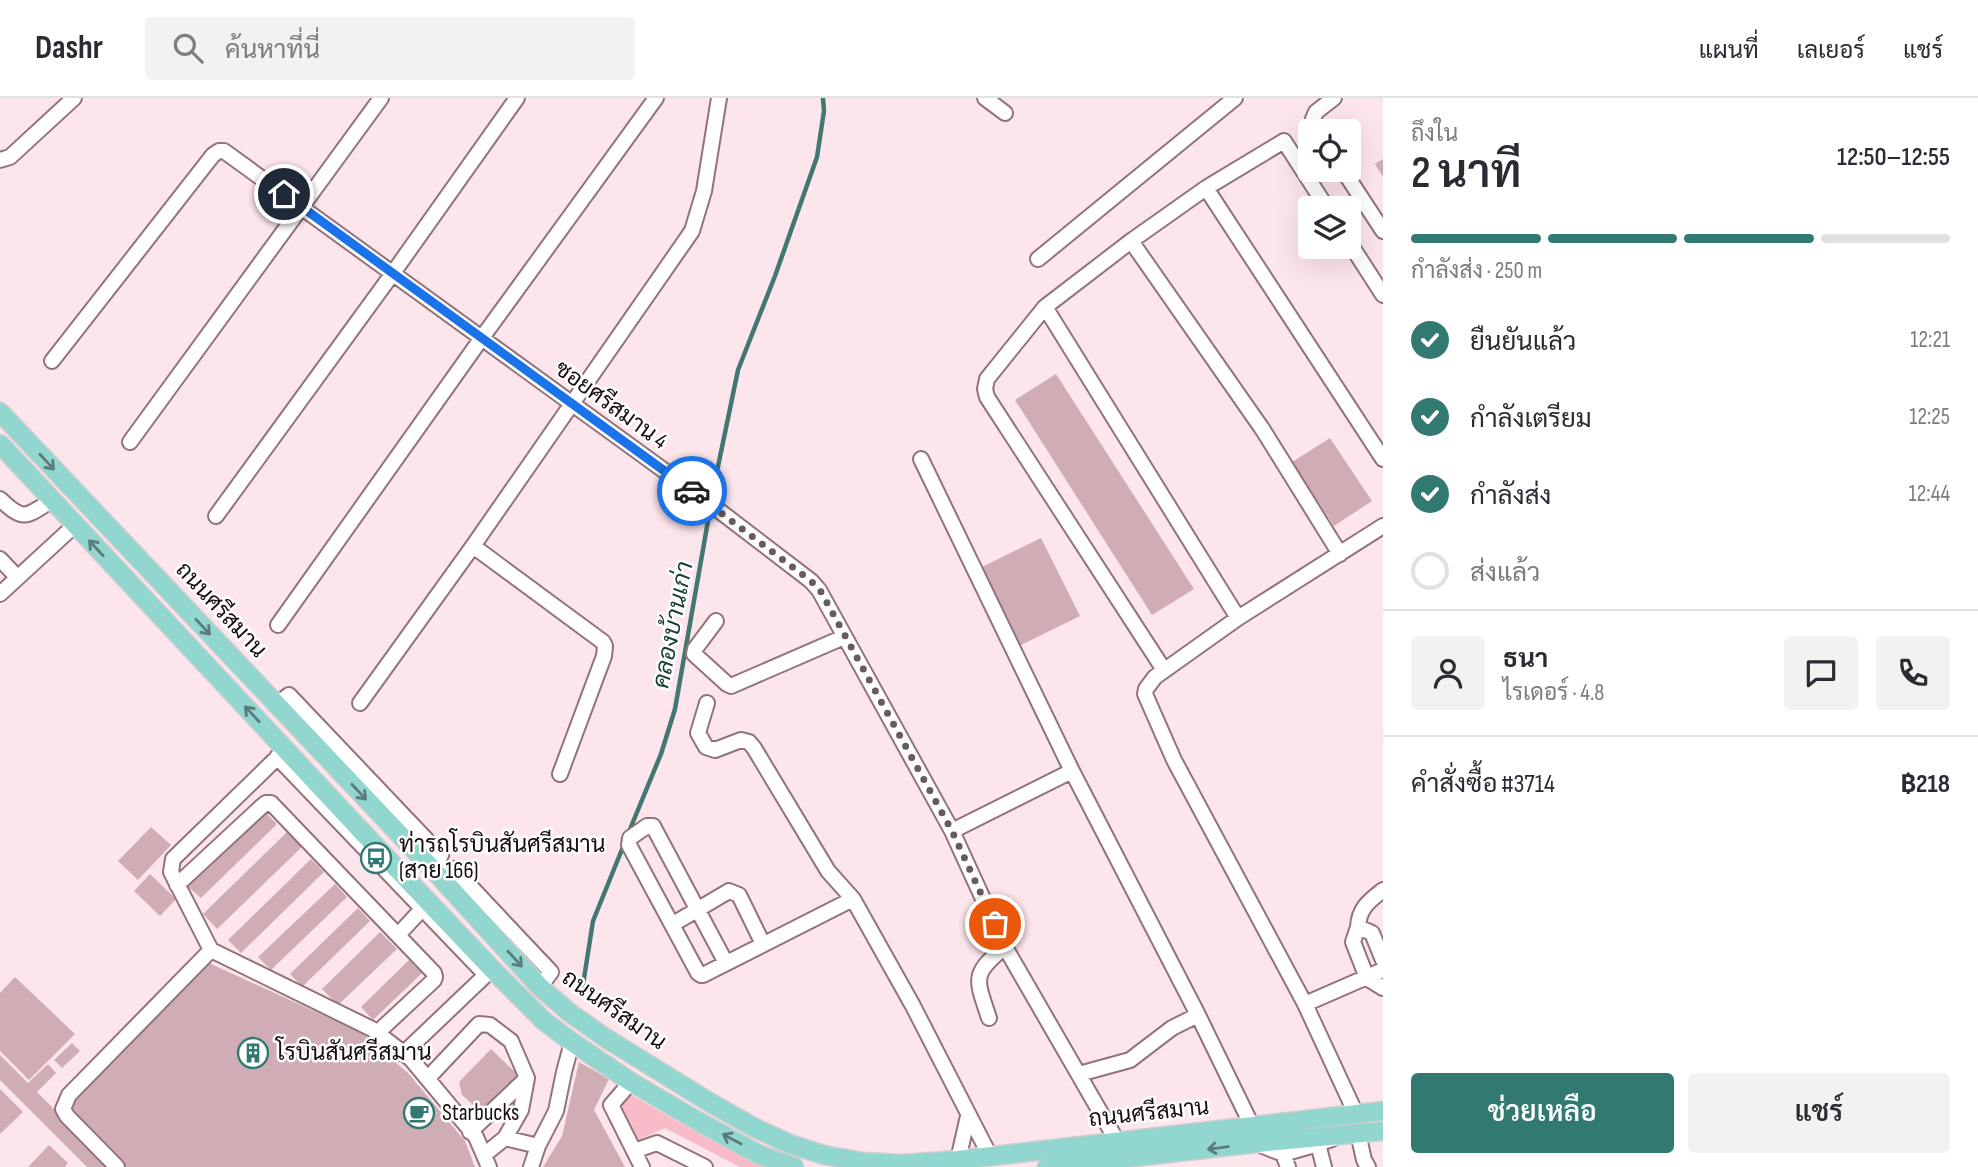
<!DOCTYPE html>
<html lang="th">
<meta charset="utf-8">
<style>
:root{--surface:#fff;--page:#f2f2f3;--text:#2b2b33;--muted:#7c7c81;--line:#e1e1e2;--accent:#327972}
body{margin:0;font-family:"Sofia Sans Condensed",Sarabun,sans-serif;background:var(--page);color:var(--text);height:100vh;display:flex;flex-direction:column;font-size:26px;white-space:nowrap}
*{box-sizing:border-box;margin:0}
p{font-size:23px;color:var(--muted)}
.icon{flex:none;width:38px;height:38px;fill:none;stroke:currentColor;stroke-width:2;stroke-linecap:round;stroke-linejoin:round}
.map{position:relative;flex:1;overflow:hidden}
.drawer{display:flex;flex-direction:column;background:var(--surface);width:595px}
.drawer>*{flex:none}
.fabs{position:absolute;left:1298px;top:21px;display:grid;gap:14px}
.fabs a{display:grid;place-items:center;width:63px;height:63px;border-radius:7px;background:var(--surface);box-shadow:0 7px 28px #0002;font-size:35px}
.pin{position:absolute;display:grid;place-items:center;width:60px;height:60px;color:#fff;margin:-30px;border:4px solid #fff;border-radius:50%;box-shadow:0 2px 7px #0007}
.courier{position:absolute;display:grid;place-items:center;width:70px;height:70px;margin:-35px;border:5px solid #1a73e8;border-radius:50%;background:#fff;color:#222;box-shadow:0 2px 9px #0007}
.head em{font-style:normal;font-weight:600}
.head div{display:flex;flex-direction:column-reverse}
.head{display:flex;align-items:center;justify-content:space-between;height:119px;padding:0 28px}
h1{font-size:46px;font-weight:600;line-height:52px}
.bar{display:grid;grid-template-columns:repeat(4,1fr);gap:10px 7px;align-content:center;height:84px;padding:0 28px}
.bar i{height:9px;border-radius:5px;background:var(--line)}
.bar .on{background:var(--accent)}
.bar p{grid-column:span 4}
.line{display:flex;align-items:center;gap:18px;padding:0 28px;border-top:2px solid var(--line)}
.line div{flex:1}
.round{display:grid;place-items:center;flex:none;width:74px;height:74px;border-radius:7px;background:var(--page)}
ol{padding:0 28px;list-style:none}
li{display:flex;align-items:center;gap:21px;height:77px}
li p{margin-inline-start:auto}
li .icon{padding:7px;border-radius:50%;background:var(--accent);color:#fff;stroke-width:4}
li:last-child{color:var(--muted)}
li i{width:38px;height:38px;border:4px solid var(--line);border-radius:50%}
.action{display:flex;gap:14px;margin-top:auto;padding:14px 28px}
.action a{flex:1;height:80px;border-radius:7px;background:var(--accent);color:#fff;font-size:28px;font-weight:600;line-height:80px;text-align:center}
.action a+a{background:var(--page);color:var(--text)}
header{display:flex;align-items:center;gap:42px;box-sizing:border-box;height:98px;padding:0 35px;background:var(--surface);border-bottom:2px solid var(--line)}
header strong{font-size:33px}
nav{display:flex;gap:38px;margin-inline-start:auto;font-size:24px}
.search{width:490px;height:63px;background:var(--page);display:flex;align-items:center;gap:18px;box-sizing:border-box;padding:0 24px;border-radius:7px;color:var(--muted);font-size:26px}
main{display:flex;flex:1;min-height:0}
.map>svg:first-child{display:block}
.green{fill:#fabbc8}
.lines{fill:none;stroke-linecap:round;stroke-linejoin:round}
.stream{stroke:#437872;stroke-width:4.5}
.building{fill:#d0adb4}
.minor-casing{stroke:#93737a;stroke-width:18}
.major-casing{stroke:#d1cfcf;stroke-width:21}
.minor{stroke:#fff;stroke-width:14}
.major{stroke:#91d6cf;stroke-width:18}
.oneway{stroke:#5b7c7a}
.done{stroke:#695a5d;stroke-width:7;stroke-dasharray:0 12.6}
.route{stroke:#1a73e8;stroke-width:9}
.labels{text-anchor:middle;dominant-baseline:central;stroke-width:5;stroke-linejoin:round;paint-order:stroke}
.street-label{font-size:23px;fill:#1a0e11;stroke:#fff}
.poi-label{font-size:23px;fill:#1a0e11;stroke:#fff;text-anchor:start}
.water-label{font-size:24px;font-style:italic;fill:#173e3a;stroke:#fff}
</style>
<header>
<strong>Dashr</strong>
<div class="search"><svg class="icon" aria-label="search" viewBox="0 0 24 24"><circle cx="10" cy="10" r="6"/><path d="M15 15l6 6"/></svg>ค้นหาที่นี่</div>
<nav><a>แผนที่</a><a>เลเยอร์</a><a>แชร์</a></nav>
</header>
<main>
<div class="map">
<svg width="1383" height="1069" viewBox="0 0 1383 1069">
<rect width="100%" height="100%" fill="#fde6eb"/>
<path class="green" d="M626 994 705 1039 729 1046 778 1069H740L665 1030 636 1043 620 1014Z"/>
<g class="lines">
<path class="stream" d="M628 736 661 656 675 611 715 383 738 272 775 178 817 59 824 13 823 0
M582 893 593 823 625 744"/>
</g>
<path class="building" d="M1383 61V79L1375 66Z
M1056 276 1194 491 1152 517 1015 302Z
M1330 340 1372 403 1334 428 1292 364Z
M1041 440 1080 518 1019 548 980 470Z
M263 712 277 726 201 800 186 787Z
M151 729 171 747 138 782 118 763Z
M287 734 302 749 217 831 203 816Z
M311 761 324 774 241 855 228 842Z
M150 776 176 801 160 818 134 793Z
M335 786 347 799 271 872 258 859Z
M358 810 370 823 302 889 290 876Z
M380 834 397 851 338 907 322 891Z
M409 862 422 875 373 922 361 909Z
M209 865 362 935 408 975 465 1043 475 1069H121L65 1012Z
M15 879 75 936 29 982 0 953V895Z
M72 945 80 953 62 970 54 962Z
M491 951 518 977 482 1015 462 997 459 984Z
M0 957 28 985 48 966 56 975 37 994 111 1069H87L0 982Z
M579 964 609 981 594 1012 625 1069H543L562 1038Z
M0 991 23 1014 0 1036Z
M49 1047 68 1065 65 1069H28Z"/>
<g class="lines">
<g class="minor-casing">
<path id="minor" d="M985 0 1005 15
M1318 33 1313 21 1316 14 1334 0
M0 62 10 59 74 0
M1343 72 1383 133
M1206 90 1383 361
M1131 143 1263 332 1340 456
M1349 144 1383 197
M1038 161 1235 0
M1045 209 1131 143 1206 90 1284 43 1327 110
M52 263 213 57 219 53H224L717 411 811 483 819 492 952 733 1005 849 1117 1043
M130 344 381 0
M921 361 1072 673 1198 917 1252 1028
M0 401C24 424 26 419 52 402
M216 418 393 175 517 0
M473 448 603 544 605 548 604 558 560 676
M0 461 17 479
M0 496 75 427
M716 523 695 551 694 556 727 586 731 588 844 539
M278 527 481 241 656 0
M1164 572 987 299 985 291 987 281 1045 209 1238 520
M360 605 473 448 692 133 704 93 719 0
M707 605 698 635 706 649 715 652 741 642 749 644 754 650 828 773 853 801 913 908 990 1058
M276 607 289 597 441 757 433 772
M285 652 173 761 171 774 211 852 372 931 411 961 476 1039 489 1069
M277 659 486 877
M952 733 1072 673
M439 778 454 771 551 874 540 889
M177 787 260 710 266 705H271L434 875 435 879 434 882 377 935
M673 826 729 793 739 797 763 846
M1358 829C1359 810 1369 803 1383 792
M398 837 422 811
M1383 862 1372 835 1358 829 1353 844 1367 880 1383 890
M726 865 653 728H647L630 740 629 747 698 875 701 877H703C753 852 803 826 853 801
M1305 906 1383 872
M989 920C976 881 971 876 1005 849
M403 956 491 872
M1079 976 1130 962 1172 930 1198 917
M428 980 479 926 490 927 511 943 527 980 521 1012 505 1040 484 1057
M631 984 611 1007 642 1069
M1356 1016 1305 906 1174 662 1145 596 1146 591 1155 579 1238 520 1383 428
M470 1034 527 980
M1358 1035 1364 1062 1368 1069
M505 1040 538 1048
M1258 1046 1283 1056 1288 1069
M634 1053 657 1045 705 1069
M1283 1056 1318 1046
M958 1062 968 1018
M117 1069 67 1018 63 1011 69 997 211 852
M531 1069 538 1048 556 1013 564 974 572 944
M1324 1069 1318 1046 1332 1041"/>
</g>
<g class="major-casing">
<path id="major" d="M0 314 439 778 540 889 570 915 604 939 709 1004 755 1030 790 1046 824 1057 864 1064 903 1066 958 1062 1383 1013
M0 346 382 755 492 871 544 923 572 944 631 984 696 1022 758 1056 794 1069
M1047 1069 1257 1045 1383 1033"/>
</g>
<use href="#minor" class="minor"/>
<use href="#major" class="major"/>
</g>
<defs><path id="oneway-shaft" d="M-6 0H5M1.5-3L5.5 0L1.5 3" fill="none" stroke-width="1.6" stroke-linecap="round" stroke-linejoin="round" transform="scale(1.75)"/></defs>
<g class="oneway">
<use href="#oneway-shaft" transform="translate(47 364) rotate(47)"/>
<use href="#oneway-shaft" transform="translate(96 450) rotate(-133)"/>
<use href="#oneway-shaft" transform="translate(203 529) rotate(47)"/>
<use href="#oneway-shaft" transform="translate(252 616) rotate(-133)"/>
<use href="#oneway-shaft" transform="translate(359 694) rotate(47)"/>
<use href="#oneway-shaft" transform="translate(515 861) rotate(48)"/>
<use href="#oneway-shaft" transform="translate(732 1041) rotate(-152)"/>
<use href="#oneway-shaft" transform="translate(1218 1050) rotate(173)"/>
</g>
<g class="lines">
<path class="done" d="M692 393 811 483 820 492 952 733 995 826"/>
<path class="route" d="M284 96 692 393"/>
</g>
<defs>
<g id="bus-ring" transform="scale(1.575)"><circle r="9.5" fill="#fff" stroke="#327972" stroke-width="1.5"/><path d="M-5-6H5V4H4V6H2V4H-2V6H-4V4H-5ZM-3.5-4V0h7V-4ZM-3.5 1.2v1.5H-2V1.2ZM2 1.2v1.5H3.5V1.2Z" fill="#327972"/></g>
<g id="building-ring" transform="scale(1.575)"><circle r="9.5" fill="#fff" stroke="#327972" stroke-width="1.5"/><path d="M-4-6H4V6H1V3H-1V6H-4ZM-2.5-4.3h1.7v1.8h-1.7ZM.8-4.3h1.7v1.8H.8ZM-2.5-1h1.7V.8h-1.7ZM.8-1h1.7V.8H.8Z" fill="#327972"/></g>
<g id="cafe-ring" transform="scale(1.575)"><circle r="9.5" fill="#fff" stroke="#327972" stroke-width="1.5"/><path d="M-5.5-4.5H6V0H3Q3 3.5 0 3.5H-2.5Q-5.5 3.5-5.5 0ZM3-3.2v2h1.7v-2ZM-6 4.5H4V6H-6Z" fill="#327972"/></g>
</defs>
<g fill-rule="evenodd">
<use href="#bus-ring" x="376" y="760"/>
<use href="#building-ring" x="253" y="955"/>
<use href="#cafe-ring" x="419" y="1015"/>
</g>
<g class="labels">
<g class="street-label">
<text transform="translate(611 307) rotate(36)">ซอยศรีสมาน 4</text>
<text transform="translate(221 512) rotate(47)">ถนนศรีสมาน</text>
<text transform="translate(614 912) rotate(35)">ถนนศรีสมาน</text>
<text transform="translate(1149 1015) rotate(-6)">ถนนศรีสมาน</text>
</g>
<g class="poi-label">
<text x="399" y="747">ท่ารถโรบินสันศรีสมาน<tspan x="399" dy="26">(สาย 166)</tspan></text>
<text x="276" y="955">โรบินสันศรีสมาน</text>
<text x="442" y="1015">Starbucks</text>
</g>
<g class="water-label">
<text transform="translate(673 527) rotate(-79)">คลองบ้านเก่า</text>
</g>
</g>
</svg>
<div class="fabs">
<a><svg class="icon" aria-label="locate" viewBox="0 0 24 24"><circle cx="12" cy="12" r="6"/><path d="M12 2v4M12 18v4M2 12h4M18 12h4"/></svg></a>
<a><svg class="icon" aria-label="layers" viewBox="0 0 24 24"><path d="M12 4l9 5-9 5-9-5zM3 14l9 5 9-5"/></svg></a>
</div>
<div class="pin" style="left:995px;top:826px;background:#ea580c"><svg class="icon" aria-label="bag" viewBox="0 0 24 24"><path d="M5 8h14l-1 12H6zM9 8a3 3 0 0 1 6 0"/></svg></div>
<div class="pin" style="left:284px;top:96px;background:#1f2937"><svg class="icon" aria-label="home" viewBox="0 0 24 24"><path d="M3 11l9-7 9 7M6 9v11h12V9"/></svg></div>
<div class="courier" style="left:692px;top:393px"><svg class="icon" aria-label="car" viewBox="0 0 24 24"><path d="M5 17H2v-5l4-1 3-4h7l3 4 3 1v5h-3M9 17h6M6 11h13"/><circle cx="7" cy="17" r="2"/><circle cx="17" cy="17" r="2"/></svg></div>
</div>
<section class="drawer">
<div class="head"><div><h1>2 นาที</h1><p>ถึงใน</p></div><em>12:50–12:55</em></div>
<div class="bar"><i class="on"></i><i class="on"></i><i class="on"></i><i></i><p>กำลังส่ง · 250 m</p></div>
<ol>
<li><svg class="icon" aria-label="check" viewBox="0 0 24 24"><path d="M5 12l5 5 9-10"/></svg>ยืนยันแล้ว<p>12:21</p></li>
<li><svg class="icon" aria-label="check" viewBox="0 0 24 24"><path d="M5 12l5 5 9-10"/></svg>กำลังเตรียม<p>12:25</p></li>
<li><svg class="icon" aria-label="check" viewBox="0 0 24 24"><path d="M5 12l5 5 9-10"/></svg>กำลังส่ง<p>12:44</p></li>
<li><i></i>ส่งแล้ว</li>
</ol>
<div class="line" style="height:126px"><a class="round"><svg class="icon" aria-label="person" viewBox="0 0 24 24"><circle cx="12" cy="8" r="4"/><path d="M4 21q1-7 8-7t8 7"/></svg></a><div><b>ธนา</b><p>ไรเดอร์ · 4.8</p></div><a class="round"><svg class="icon" aria-label="chat" viewBox="0 0 24 24"><path d="M4 5h16v11H9l-5 4z"/></svg></a><a class="round"><svg class="icon" aria-label="phone" viewBox="0 0 24 24"><path d="M5 4h4l2 5-3 2q2 4 5 5l2-3 5 2v4C11 20 4 13 5 4z"/></svg></a></div>
<div class="line" style="height:91px"><div>คำสั่งซื้อ #3714</div><b>฿218</b></div>
<div class="action"><a>ช่วยเหลือ</a><a>แชร์</a></div>
</section>
</main>
